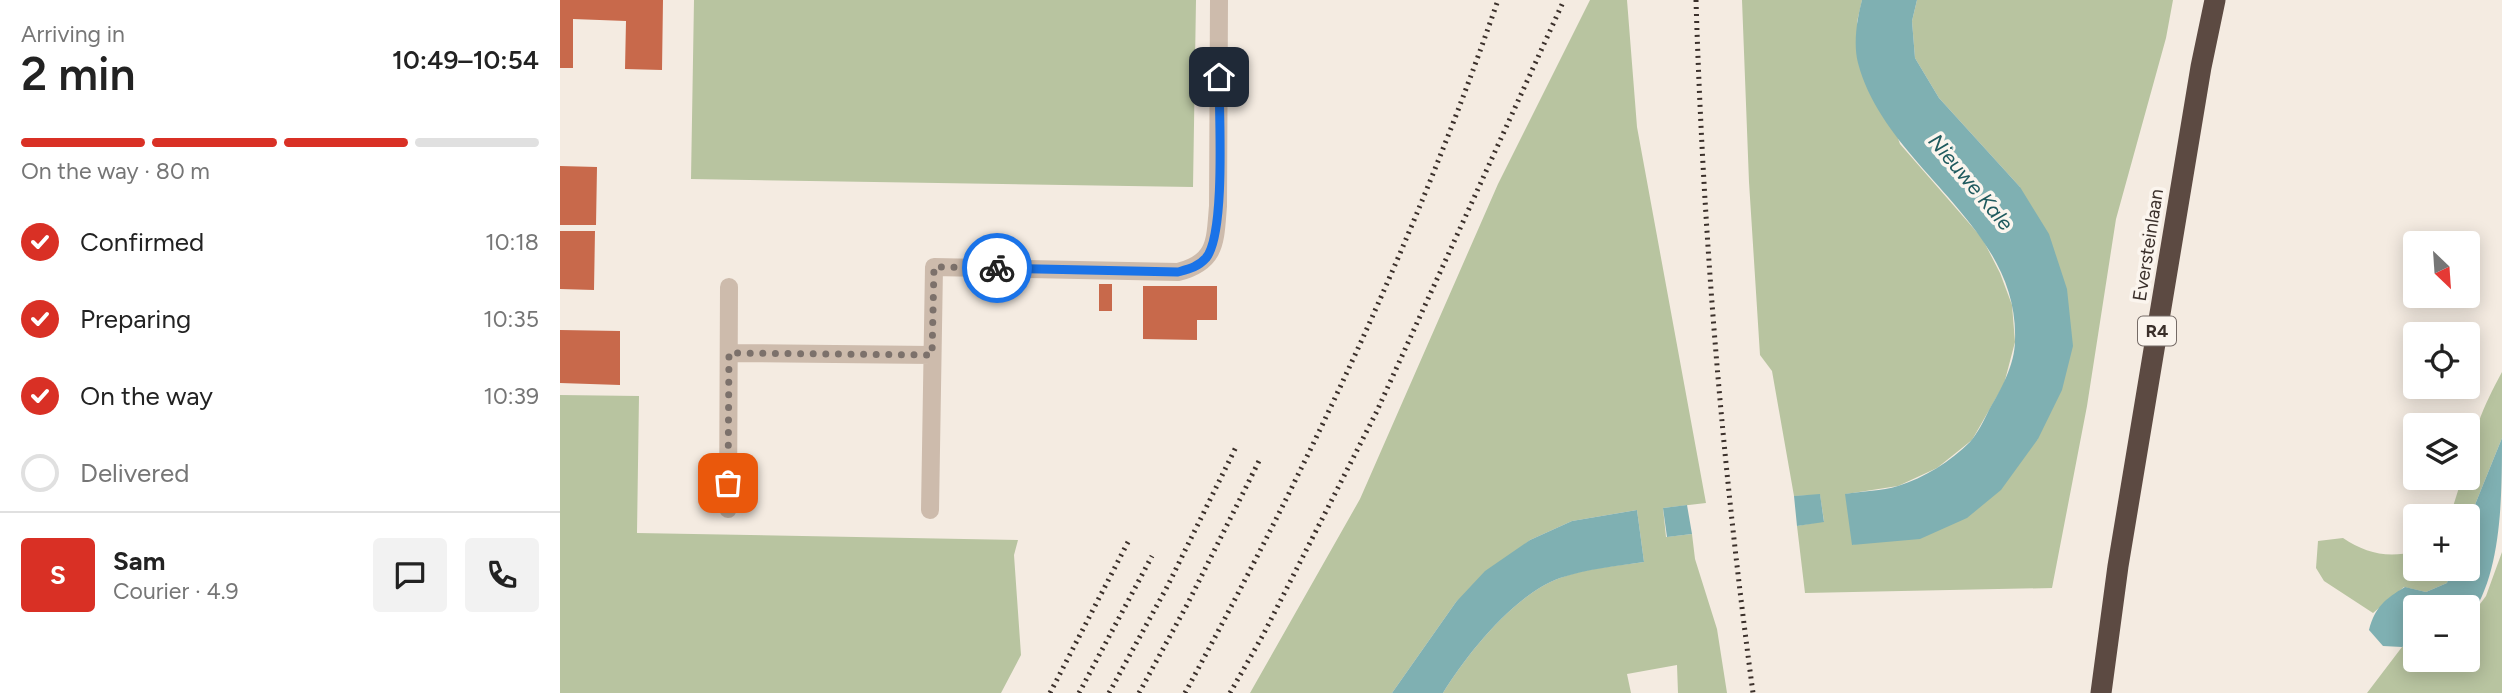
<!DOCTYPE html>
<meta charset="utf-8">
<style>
:root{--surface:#fff;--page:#f2f2f2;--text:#222;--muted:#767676;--line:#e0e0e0;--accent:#d93025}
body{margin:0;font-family:Figtree,sans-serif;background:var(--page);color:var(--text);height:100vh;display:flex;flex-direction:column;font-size:26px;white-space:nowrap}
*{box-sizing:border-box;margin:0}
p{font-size:23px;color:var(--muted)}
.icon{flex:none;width:38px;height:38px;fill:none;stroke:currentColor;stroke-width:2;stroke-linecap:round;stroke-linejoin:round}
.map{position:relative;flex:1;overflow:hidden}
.panel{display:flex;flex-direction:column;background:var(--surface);width:560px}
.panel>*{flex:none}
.needle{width:46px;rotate:155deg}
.controls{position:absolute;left:1843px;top:231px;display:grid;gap:14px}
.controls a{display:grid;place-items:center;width:77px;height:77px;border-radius:7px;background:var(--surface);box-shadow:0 4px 18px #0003;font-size:35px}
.pin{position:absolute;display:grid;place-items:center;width:60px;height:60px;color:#fff;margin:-30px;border-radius:14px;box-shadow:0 4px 10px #0006}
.courier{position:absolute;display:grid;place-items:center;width:70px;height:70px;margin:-35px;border:5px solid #1a73e8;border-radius:50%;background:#fff;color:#222;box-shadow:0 2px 9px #0007}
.headline em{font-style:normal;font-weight:600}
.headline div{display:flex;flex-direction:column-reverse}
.headline{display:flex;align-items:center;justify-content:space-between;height:119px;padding:0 21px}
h1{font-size:46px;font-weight:600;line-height:52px}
.bar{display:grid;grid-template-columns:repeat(4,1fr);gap:10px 7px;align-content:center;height:84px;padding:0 21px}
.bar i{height:9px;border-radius:5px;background:var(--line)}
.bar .selected{background:var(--accent)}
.bar p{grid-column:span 4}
.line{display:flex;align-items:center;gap:18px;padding:0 21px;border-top:2px solid var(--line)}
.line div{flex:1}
.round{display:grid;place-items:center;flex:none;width:74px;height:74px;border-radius:7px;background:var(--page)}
ol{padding:0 21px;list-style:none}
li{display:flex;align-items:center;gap:21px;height:77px}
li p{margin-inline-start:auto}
li .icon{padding:7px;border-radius:50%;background:var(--accent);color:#fff;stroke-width:4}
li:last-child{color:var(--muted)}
li i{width:38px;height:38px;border:4px solid var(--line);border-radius:50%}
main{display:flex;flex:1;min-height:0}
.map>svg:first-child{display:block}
.green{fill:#b8c4a0}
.water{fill:#7fb0b2}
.building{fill:#c8694b}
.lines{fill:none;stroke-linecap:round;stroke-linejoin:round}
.minor{stroke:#cdbbac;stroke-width:18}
.highway{stroke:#5c4a42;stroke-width:21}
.rail{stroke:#3b302b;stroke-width:5;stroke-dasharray:2 5;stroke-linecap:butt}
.done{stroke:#7c716b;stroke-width:7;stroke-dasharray:0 12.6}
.route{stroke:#1a73e8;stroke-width:9}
.labels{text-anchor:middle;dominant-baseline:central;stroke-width:7;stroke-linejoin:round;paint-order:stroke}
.shield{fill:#fbf5ee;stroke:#756b66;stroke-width:2}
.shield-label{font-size:18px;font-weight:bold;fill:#3b302b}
.street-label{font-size:19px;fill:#3b302b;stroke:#fbf5ee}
.water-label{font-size:21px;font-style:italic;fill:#1f5a5e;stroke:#fbf5ee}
</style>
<main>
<section class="panel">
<div class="headline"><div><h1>2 min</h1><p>Arriving in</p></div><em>10:49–10:54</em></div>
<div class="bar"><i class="selected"></i><i class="selected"></i><i class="selected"></i><i></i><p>On the way · 80 m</p></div>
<ol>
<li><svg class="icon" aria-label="check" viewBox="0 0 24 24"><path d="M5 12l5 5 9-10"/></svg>Confirmed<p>10:18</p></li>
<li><svg class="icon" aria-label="check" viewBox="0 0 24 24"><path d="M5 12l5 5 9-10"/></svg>Preparing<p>10:35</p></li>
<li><svg class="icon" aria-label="check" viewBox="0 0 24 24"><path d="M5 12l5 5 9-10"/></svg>On the way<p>10:39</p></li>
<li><i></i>Delivered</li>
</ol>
<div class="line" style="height:126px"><b class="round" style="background:var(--accent);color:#fff">S</b><div><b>Sam</b><p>Courier · 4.9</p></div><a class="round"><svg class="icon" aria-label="chat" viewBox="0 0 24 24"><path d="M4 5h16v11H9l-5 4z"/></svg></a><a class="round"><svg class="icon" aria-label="phone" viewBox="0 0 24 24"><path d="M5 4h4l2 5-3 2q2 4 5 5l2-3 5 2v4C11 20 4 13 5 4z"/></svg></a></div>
</section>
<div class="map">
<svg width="1942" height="693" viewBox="0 0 1942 693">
<rect width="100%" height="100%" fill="#f4ebe1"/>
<path class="green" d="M134 0H636L633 187 131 179Z
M1030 0H1067L1077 127 1146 503 1103 508 1106 537 1132 534 1135 559 1157 629 1167 693H1118L1117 665 1067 674 1071 693H883C907 654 955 594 1000 578 1027 568 1055 566 1084 562L1077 510 1012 521 970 540 896 602 832 693H690L800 499 938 184Z
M1182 0H1302L1297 22 1340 144 1422 238 1440 273 1452 305 1455 342 1444 384 1412 440 1377 468 1338 486 1286 494 1293 545 1478 439 1460 187 1379 98 1355 58 1352 21 1357 0H1613L1606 38 1556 219 1527 406 1492 588 1245 593 1237 526 1264 521 1260 495 1234 496 1212 371 1200 355 1189 182Z
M1942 372V438L1908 522V516H1890L1902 478H1908C1908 440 1924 405 1942 372Z
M0 395 79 396 77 533 458 540 454 555 461 655 441 693H0Z
M1783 538C1805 553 1829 559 1855 551V569H1891L1887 583 1866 592 1844 587 1813 613 1764 581 1756 568 1758 541Z
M1942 552V693H1807L1842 647 1855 642V660H1908V620L1926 596Z"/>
<path class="water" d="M1302 0H1357L1352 21 1355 58 1379 98 1460 187 1489 234 1507 289 1513 346 1502 390 1478 439 1441 490 1407 518 1360 539 1292 545 1285 494C1302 491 1322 491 1338 486 1364 478 1391 461 1410 442 1418 433 1424 420 1429 410 1441 389 1455 365 1455 340 1459 223 1326 169 1298 63 1293 44 1297 19 1302 0Z
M1942 438C1942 497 1942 576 1908 620V607H1855V642L1842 647 1823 646 1809 630C1815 607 1825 599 1845 587L1866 592 1887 583 1891 569H1908V522Z
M1260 494 1264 522 1237 526 1234 496Z
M1127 505 1132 534 1107 537 1103 508Z
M1077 510 1084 562C1056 566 1027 569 1000 578 955 594 907 654 883 693H832L896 602 925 571 970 540 1012 521Z"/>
<path class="building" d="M0 0H103L102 70 65 69 66 21 13 19V68H0Z
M0 166 37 167 36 225H0Z
M0 231H35L34 290 0 289Z
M539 284H552V311H539Z
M583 286H657V320H637V340L583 339Z
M0 330 60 331V385L0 383Z"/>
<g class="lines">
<path class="minor" d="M169 353 372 355
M168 509 169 287
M370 510 374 267 618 272C657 262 655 241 658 206L659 0"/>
<path class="highway" d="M1541 693 1558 566 1641 67 1655 0"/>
<path class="rail" d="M1136 0C1143 231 1162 464 1193 693
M490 693 568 542
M519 693 592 556
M549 693 607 587 676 447
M579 693 628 603 701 457
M625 693C746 470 855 241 938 0
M670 693 703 635 816 413 1004 0"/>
</g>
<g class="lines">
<path class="done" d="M168 483 169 353 372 355 374 267 437 268"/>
<path class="route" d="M437 268 618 272C629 269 638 267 646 258 666 234 659 113 659 77"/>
</g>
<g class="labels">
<rect class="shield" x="1578" y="316.5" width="38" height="29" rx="5"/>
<g class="shield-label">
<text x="1597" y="331">R4</text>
</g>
<g class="street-label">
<text transform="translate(1588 245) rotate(-81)">Eversteinlaan</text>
</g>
<g class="water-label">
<text transform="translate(1411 182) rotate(50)">Nieuwe Kale</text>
</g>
</g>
</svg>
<div class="controls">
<a><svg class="needle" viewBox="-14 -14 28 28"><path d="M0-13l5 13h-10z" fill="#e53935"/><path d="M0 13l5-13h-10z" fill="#767676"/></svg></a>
<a><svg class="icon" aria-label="locate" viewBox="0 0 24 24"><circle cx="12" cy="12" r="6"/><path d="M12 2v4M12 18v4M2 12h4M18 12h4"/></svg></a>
<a><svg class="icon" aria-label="layers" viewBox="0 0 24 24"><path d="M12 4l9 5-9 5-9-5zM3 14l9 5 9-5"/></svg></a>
<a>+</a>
<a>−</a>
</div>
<div class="pin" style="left:168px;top:483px;background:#ea580c"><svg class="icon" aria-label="bag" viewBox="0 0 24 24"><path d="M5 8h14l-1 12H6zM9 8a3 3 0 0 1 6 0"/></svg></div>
<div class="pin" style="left:659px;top:77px;background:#1f2937"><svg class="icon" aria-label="home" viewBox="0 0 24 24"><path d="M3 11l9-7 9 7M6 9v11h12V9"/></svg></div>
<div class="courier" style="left:437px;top:268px"><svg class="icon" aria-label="bike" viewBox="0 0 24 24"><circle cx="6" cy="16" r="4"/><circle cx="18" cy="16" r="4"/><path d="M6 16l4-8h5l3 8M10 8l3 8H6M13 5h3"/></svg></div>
</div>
</main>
